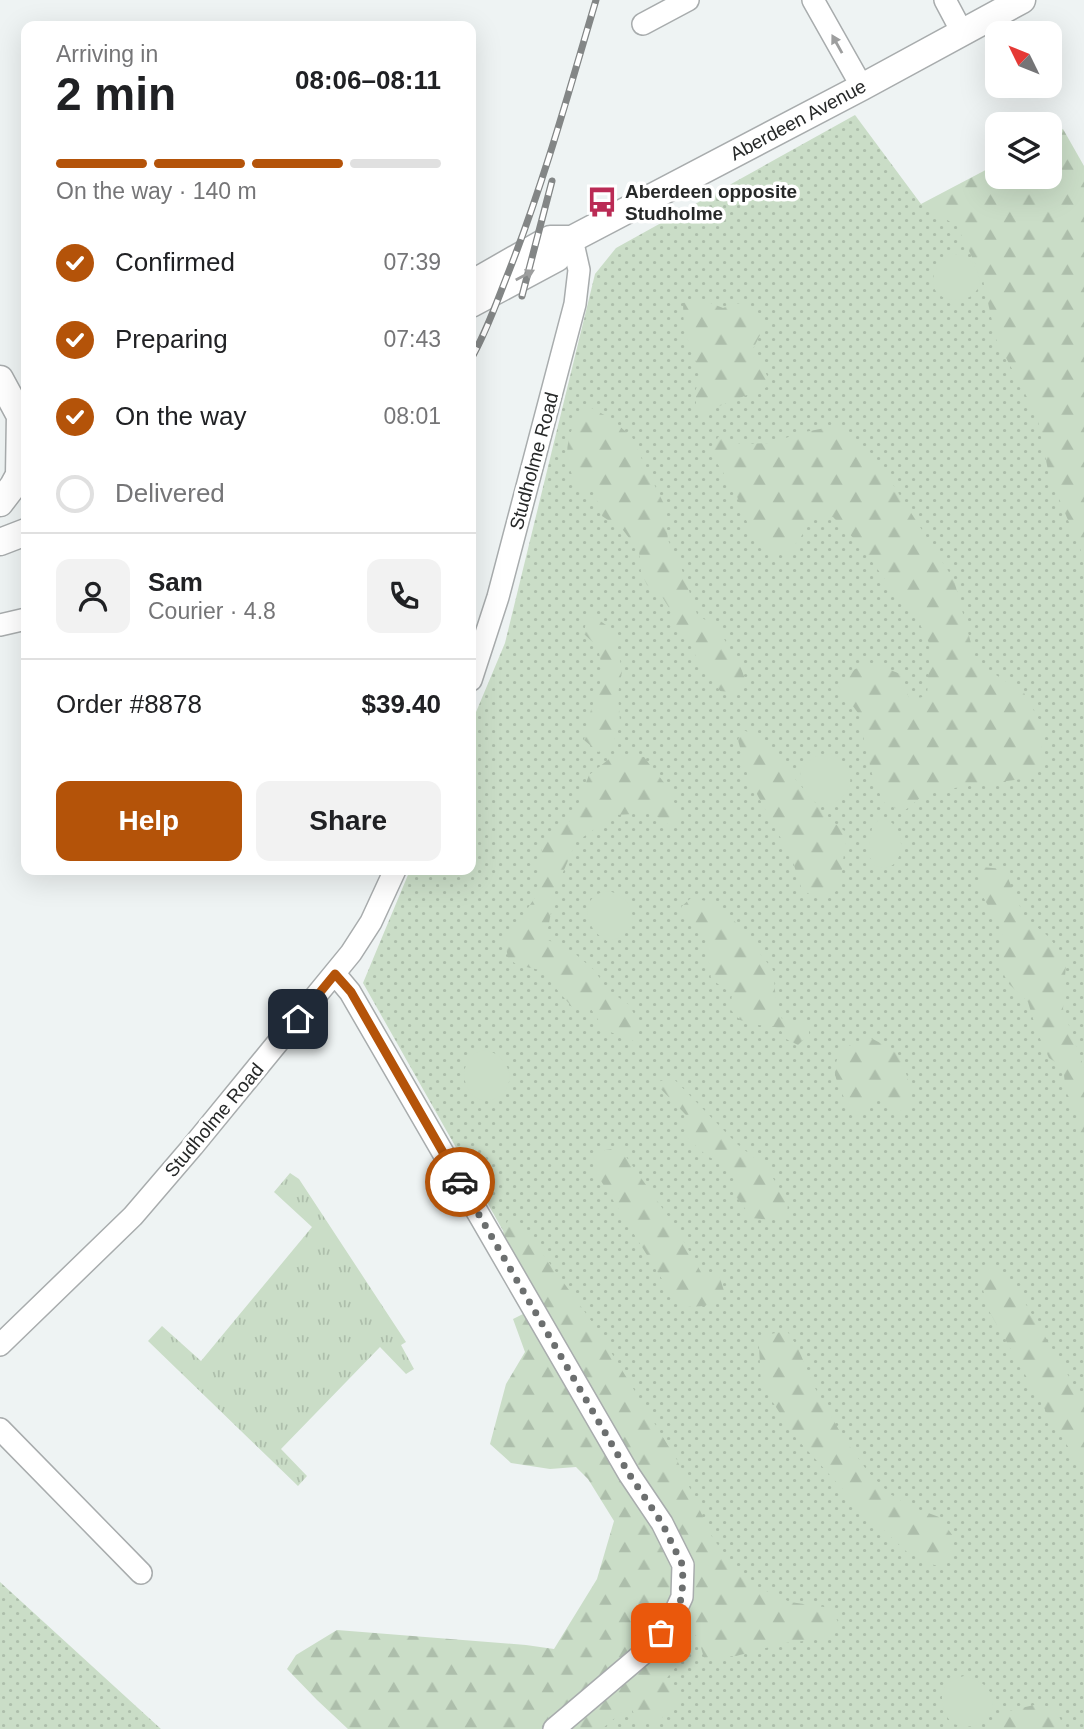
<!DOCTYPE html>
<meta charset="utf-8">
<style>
:root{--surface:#fff;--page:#f2f2f2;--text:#202124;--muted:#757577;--line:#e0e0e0;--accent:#b45309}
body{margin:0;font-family:Arial,sans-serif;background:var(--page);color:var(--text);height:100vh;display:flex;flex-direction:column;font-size:26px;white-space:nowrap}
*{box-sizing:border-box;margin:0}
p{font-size:23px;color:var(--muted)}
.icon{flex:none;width:38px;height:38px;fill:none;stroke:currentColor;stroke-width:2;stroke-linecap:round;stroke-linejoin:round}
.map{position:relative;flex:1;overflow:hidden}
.sheet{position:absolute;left:21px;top:21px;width:455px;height:854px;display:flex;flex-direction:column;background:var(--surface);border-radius:14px;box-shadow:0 7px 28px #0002}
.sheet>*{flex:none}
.needle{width:46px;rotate:313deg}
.controls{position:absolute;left:985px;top:21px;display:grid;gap:14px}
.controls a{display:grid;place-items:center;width:77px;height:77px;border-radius:14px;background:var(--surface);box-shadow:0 7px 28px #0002;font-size:35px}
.pin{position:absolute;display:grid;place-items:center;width:60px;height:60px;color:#fff;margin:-30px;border-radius:14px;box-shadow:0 4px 10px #0006}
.courier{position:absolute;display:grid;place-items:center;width:70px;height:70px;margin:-35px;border:5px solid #b45309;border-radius:50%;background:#fff;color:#222;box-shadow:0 2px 9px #0007}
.headline em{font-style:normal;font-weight:600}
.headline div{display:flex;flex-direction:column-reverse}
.headline{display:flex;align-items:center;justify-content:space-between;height:119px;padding:0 35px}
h1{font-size:46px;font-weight:600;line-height:52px}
.bar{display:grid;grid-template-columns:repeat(4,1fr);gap:10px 7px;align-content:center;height:84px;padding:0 35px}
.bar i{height:9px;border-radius:5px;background:var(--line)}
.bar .selected{background:var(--accent)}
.bar p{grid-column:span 4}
.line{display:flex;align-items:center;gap:18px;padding:0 35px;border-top:2px solid var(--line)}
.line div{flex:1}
.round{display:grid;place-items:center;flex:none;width:74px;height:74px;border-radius:14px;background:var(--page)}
ol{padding:0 35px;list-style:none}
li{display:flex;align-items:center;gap:21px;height:77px}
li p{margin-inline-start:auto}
li .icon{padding:7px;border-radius:50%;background:var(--accent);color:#fff;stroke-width:4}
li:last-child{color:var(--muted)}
li i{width:38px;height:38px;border:4px solid var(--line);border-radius:50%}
.cta{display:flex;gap:14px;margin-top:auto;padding:14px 35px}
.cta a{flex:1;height:80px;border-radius:14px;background:var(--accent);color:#fff;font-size:28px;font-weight:600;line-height:80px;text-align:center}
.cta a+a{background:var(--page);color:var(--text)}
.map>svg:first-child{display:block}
.grass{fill:url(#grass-dots)}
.forest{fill:url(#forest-firs)}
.park{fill:url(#park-tufts)}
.pitch{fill:#caddc7}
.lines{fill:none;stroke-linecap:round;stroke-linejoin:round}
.minor-casing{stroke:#a8acad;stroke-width:24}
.major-casing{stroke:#a8acad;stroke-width:29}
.minor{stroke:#fff;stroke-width:21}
.major{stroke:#fff;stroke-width:26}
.rail-casing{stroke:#838686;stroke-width:7}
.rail{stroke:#fff;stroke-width:4.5;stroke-dasharray:13;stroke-linecap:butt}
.oneway{fill:#9d9e9e}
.done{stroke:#6c6f6f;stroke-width:7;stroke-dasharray:0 12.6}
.route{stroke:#b45309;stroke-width:9}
.labels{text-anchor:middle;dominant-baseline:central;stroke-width:7;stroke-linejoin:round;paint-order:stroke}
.street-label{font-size:19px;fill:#262828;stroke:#fff}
.poi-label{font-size:19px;font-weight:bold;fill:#262828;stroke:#fff;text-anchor:start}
</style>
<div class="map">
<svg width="1084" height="1729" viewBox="0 0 1084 1729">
<defs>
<pattern id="grass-dots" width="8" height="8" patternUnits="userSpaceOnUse" patternTransform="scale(1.75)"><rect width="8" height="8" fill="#caddc7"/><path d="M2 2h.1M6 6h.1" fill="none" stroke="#adbeab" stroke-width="1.8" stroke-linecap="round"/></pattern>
<pattern id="forest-firs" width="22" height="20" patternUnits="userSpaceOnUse" patternTransform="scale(1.75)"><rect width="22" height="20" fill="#caddc7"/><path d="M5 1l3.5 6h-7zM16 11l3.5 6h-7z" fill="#adbeab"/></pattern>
<pattern id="park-tufts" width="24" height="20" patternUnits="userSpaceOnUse" patternTransform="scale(1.75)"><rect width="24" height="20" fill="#caddc7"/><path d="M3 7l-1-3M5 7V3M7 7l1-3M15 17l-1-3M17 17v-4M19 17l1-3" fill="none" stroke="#adbeab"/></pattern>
</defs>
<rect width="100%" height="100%" fill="#eef3f3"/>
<path class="grass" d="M855 115 921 204 968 211 1084 465V1729H567L654 1658 697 1574 363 983 410 870H471V724L505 643 595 274 616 248Z
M0 1582 161 1729H0Z"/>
<path class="forest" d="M1063 129 1084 166V558L1049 475 1037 416 996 339 983 280 957 226 921 204 997 164 998 177H1050V136Z
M703 300 723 308 740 303 765 325 753 349 772 385 702 413 696 408V389L700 374 684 329 683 303Z
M584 404 610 418 632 437 644 464 664 504 668 540 681 567 697 614 718 629 740 665 746 682 742 693 720 691 696 657 686 630 674 625 671 611 661 595 647 585 641 572 639 551 623 530 602 516 593 488 581 489C558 460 567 434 584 404Z
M839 423 876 458 954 580 976 662 1024 693 1042 725V764L1030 778 940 790 920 798 903 812 883 802 872 774 864 741 861 717 838 686 855 669 875 664 903 675 909 700 927 696 930 645 916 616 886 581 860 545 833 517 810 519 800 539 785 556 767 552 749 527 734 489 711 454 718 437 741 444 771 443 800 433 825 428Z
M593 616 606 625 616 638 622 671 618 694 620 722 612 746 598 752 584 740 588 719 603 674 598 647 584 634 586 621Z
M742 729 767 742 791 774 827 817 847 833 839 889 822 901 802 890 789 850 778 834 748 777 738 740Z
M614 755 644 757 669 789 680 817 669 825 652 813 615 815 576 842 555 891 546 939 573 952 594 970 608 990 628 1004 641 1025 636 1042 605 1030 591 1009 572 1007 540 970 517 965 508 958 505 942 538 893 542 841 550 839 573 818 589 775Z
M981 867 1004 869 1024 916 1050 938 1066 962 1063 1009 1084 1068V1151L1075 1138 1079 1115 1066 1092 1063 1067 1049 1058 1037 1032 1028 1002 1009 984 998 964 1003 933 981 893Z
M691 898 706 901 729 914 773 970 776 1000 782 1019 803 1022 809 1027V1034L798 1045 786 1039 780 1029 772 1026 756 1025 740 1020 730 1009 732 994 711 979 705 931 692 924 681 907Z
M869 1037 897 1052 907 1076 913 1101 898 1113 884 1100H871L869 1113 855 1118 846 1111C848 1096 832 1081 835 1066 836 1061 839 1054 842 1049Z
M672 1077 737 1144 765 1166 788 1201 787 1218 771 1220 752 1218 732 1191 736 1176 721 1163 707 1156 685 1136 686 1115 655 1083Z
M620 1148 677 1229 702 1274 719 1275 724 1291 705 1306 687 1307 668 1289 593 1168 598 1151Z
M508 1220 519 1221 595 1326 677 1460 713 1539 749 1583 790 1602 831 1608 839 1624 824 1639 785 1643 736 1656 704 1658 698 1637 683 1627 680 1620 662 1612 647 1635 666 1648 675 1668 666 1679 679 1694 677 1706 659 1720 637 1721 630 1705 602 1729H348L317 1700 287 1669 296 1655 337 1630 526 1645 554 1649 597 1579 614 1521 588 1479 576 1467 550 1469 511 1463 490 1444 506 1384 525 1352 513 1319 539 1306 501 1238Z
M989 1260 1015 1286 1084 1402V1472L1048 1415 989 1311 978 1272Z
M787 1331 797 1346 815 1388 843 1437 868 1472 890 1494 912 1507 939 1517 953 1536 952 1556 943 1566 934 1565 908 1553 859 1507 796 1438 761 1384 759 1346 764 1335Z
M1034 1705 1054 1707 1064 1726 1062 1729H984L1005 1712Z"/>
<path class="park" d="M290 1173 299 1179 406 1342 401 1345 414 1369 406 1374 380 1347 281 1449 307 1476 298 1486 148 1341 162 1326 201 1361 312 1227 274 1192Z"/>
<path class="pitch" d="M949 254C982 251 993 299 957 300 952 300 946 299 941 296 924 284 937 264 949 254Z
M833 753C861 772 854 802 820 806 806 797 800 787 800 770L814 757Z
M880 819C910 818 908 881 874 865L868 854 872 828 874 824Z
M607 891C637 895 645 936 607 941 586 931 576 897 607 891Z
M485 1050C503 1053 518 1075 504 1092 501 1096 495 1099 490 1100 461 1105 453 1055 485 1050Z
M964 1676C983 1679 1000 1694 990 1715 983 1728 964 1729 952 1723 944 1716 938 1696 945 1687 949 1680 957 1678 964 1676Z"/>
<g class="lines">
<g class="minor-casing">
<path id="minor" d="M813 0 862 87
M945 0 962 32
M643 24 688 0
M0 625 26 619
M471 680 498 597 575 304 579 270 572 239
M335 974 350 992 629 1474 662 1523 683 1565 682 1597 671 1621 652 1646 554 1729
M0 1345 133 1216 193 1146 351 953 371 922 395 870
M0 1429 141 1573"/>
</g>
<g class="major-casing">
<path id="major" d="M471 284 550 239H572
M471 304 557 258 572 239 862 87 1022 0
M0 379 26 427
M0 503 13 486 19 475 20 414
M0 542 26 532"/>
</g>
<use href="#minor" class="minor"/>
<use href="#major" class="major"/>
<g class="rail-casing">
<path id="rail" d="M522 296 552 181
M471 359C487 331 497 301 509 271 544 182 569 91 596 0"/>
</g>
<use href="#rail" class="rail"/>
</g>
<defs><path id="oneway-solid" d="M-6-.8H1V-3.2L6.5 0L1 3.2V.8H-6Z" transform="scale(1.75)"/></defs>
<g class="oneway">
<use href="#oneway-solid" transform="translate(837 44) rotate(-119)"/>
<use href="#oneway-solid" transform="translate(525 275) rotate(-28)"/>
</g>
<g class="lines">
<path class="done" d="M460 1182 629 1474 662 1523 683 1566 682 1597 671 1621 661 1633"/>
<path class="route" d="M298 1019 335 974 351 992 460 1182"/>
</g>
<defs>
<g id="bus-bare" transform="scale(2.415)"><path d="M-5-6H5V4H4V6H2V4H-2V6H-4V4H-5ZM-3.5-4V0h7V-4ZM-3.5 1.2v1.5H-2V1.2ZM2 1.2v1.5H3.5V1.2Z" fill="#ba2b55" stroke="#fff" stroke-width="2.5" paint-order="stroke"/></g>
</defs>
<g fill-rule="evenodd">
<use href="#bus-bare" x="602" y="202"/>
</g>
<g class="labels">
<g class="street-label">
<text transform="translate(798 120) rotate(-28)">Aberdeen Avenue</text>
<text transform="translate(534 461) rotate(-75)">Studholme Road</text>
<text transform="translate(214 1120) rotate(-50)">Studholme Road</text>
</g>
<g class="poi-label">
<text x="625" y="191">Aberdeen opposite<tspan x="625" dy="22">Studholme</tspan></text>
</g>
</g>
</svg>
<div class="controls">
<a><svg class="needle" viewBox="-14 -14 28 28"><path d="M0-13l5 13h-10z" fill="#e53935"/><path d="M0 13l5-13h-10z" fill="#757577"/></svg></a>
<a><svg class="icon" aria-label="layers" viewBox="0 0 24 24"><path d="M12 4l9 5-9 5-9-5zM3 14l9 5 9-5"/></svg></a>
</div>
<div class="pin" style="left:661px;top:1633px;background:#ea580c"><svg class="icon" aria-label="bag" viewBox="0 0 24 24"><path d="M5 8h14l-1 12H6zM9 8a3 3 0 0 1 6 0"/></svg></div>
<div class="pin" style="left:298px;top:1019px;background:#1f2937"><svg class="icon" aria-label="home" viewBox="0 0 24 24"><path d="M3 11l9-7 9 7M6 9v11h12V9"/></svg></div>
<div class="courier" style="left:460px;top:1182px"><svg class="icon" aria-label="car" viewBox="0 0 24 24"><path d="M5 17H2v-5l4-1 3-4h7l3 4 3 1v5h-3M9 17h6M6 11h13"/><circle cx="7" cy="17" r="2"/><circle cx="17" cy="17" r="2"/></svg></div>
<section class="sheet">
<div class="headline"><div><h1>2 min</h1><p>Arriving in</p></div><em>08:06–08:11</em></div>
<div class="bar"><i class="selected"></i><i class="selected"></i><i class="selected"></i><i></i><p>On the way · 140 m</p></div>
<ol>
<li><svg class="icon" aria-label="check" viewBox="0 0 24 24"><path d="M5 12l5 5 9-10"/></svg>Confirmed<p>07:39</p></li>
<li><svg class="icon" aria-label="check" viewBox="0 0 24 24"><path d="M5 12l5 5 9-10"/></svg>Preparing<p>07:43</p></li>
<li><svg class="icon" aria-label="check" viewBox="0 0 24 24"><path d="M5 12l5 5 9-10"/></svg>On the way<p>08:01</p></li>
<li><i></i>Delivered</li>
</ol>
<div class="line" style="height:126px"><a class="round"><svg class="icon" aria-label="person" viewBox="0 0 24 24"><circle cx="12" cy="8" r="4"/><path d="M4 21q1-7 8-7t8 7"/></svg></a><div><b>Sam</b><p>Courier · 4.8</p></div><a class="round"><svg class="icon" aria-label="phone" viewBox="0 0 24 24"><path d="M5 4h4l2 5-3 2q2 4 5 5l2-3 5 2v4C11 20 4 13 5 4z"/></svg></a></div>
<div class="line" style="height:91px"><div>Order #8878</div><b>$39.40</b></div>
<div class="cta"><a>Help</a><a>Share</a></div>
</section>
</div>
